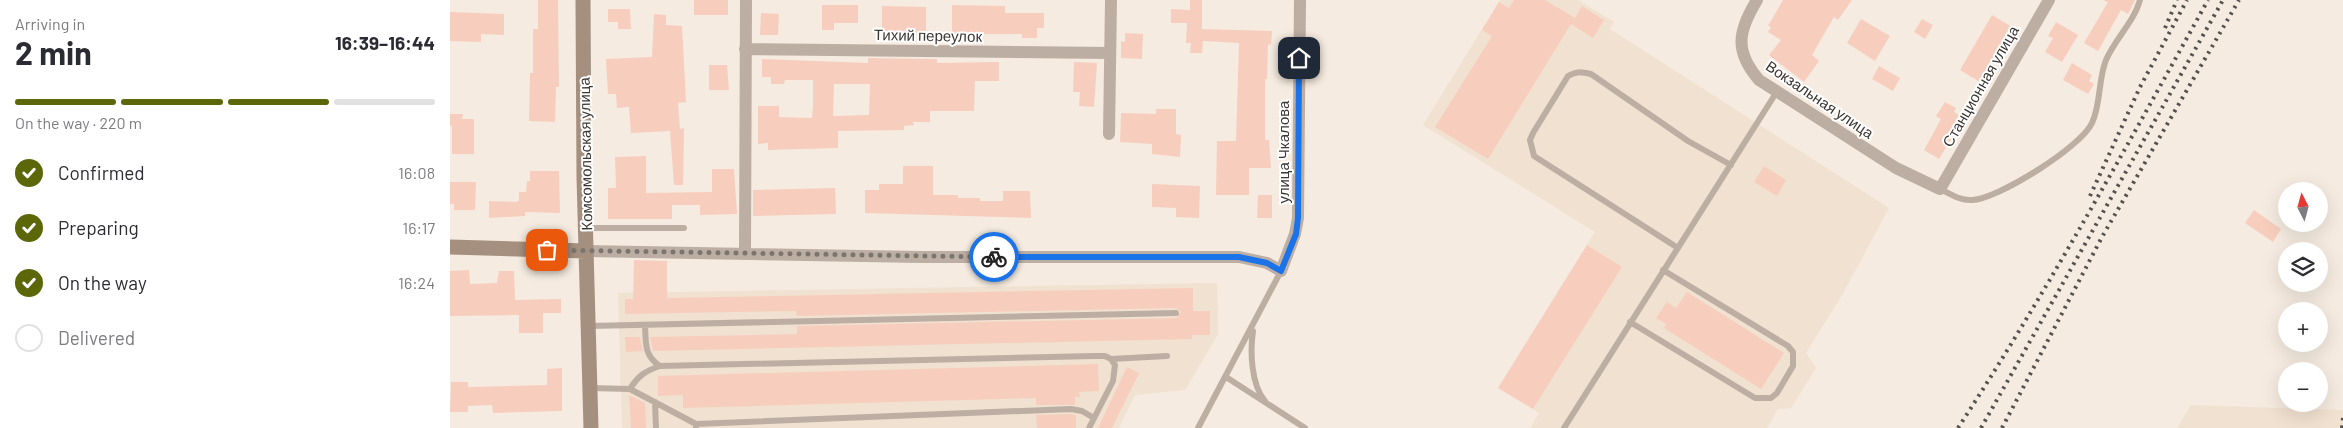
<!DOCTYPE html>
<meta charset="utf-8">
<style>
:root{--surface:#fff;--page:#f7f7f7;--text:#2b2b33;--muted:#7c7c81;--line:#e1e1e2;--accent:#5c670a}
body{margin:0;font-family:Barlow,sans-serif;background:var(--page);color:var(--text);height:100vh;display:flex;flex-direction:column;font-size:19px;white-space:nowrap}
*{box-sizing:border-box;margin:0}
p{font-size:16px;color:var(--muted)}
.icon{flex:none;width:28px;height:28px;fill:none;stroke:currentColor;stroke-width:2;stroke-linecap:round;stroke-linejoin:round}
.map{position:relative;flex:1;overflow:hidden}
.side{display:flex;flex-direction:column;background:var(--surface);width:450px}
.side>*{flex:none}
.needle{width:32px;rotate:354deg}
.controls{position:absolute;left:1828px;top:182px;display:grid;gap:10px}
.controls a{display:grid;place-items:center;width:50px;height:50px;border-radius:50%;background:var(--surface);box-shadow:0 5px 20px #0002;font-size:25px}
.pin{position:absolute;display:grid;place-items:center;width:42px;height:42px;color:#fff;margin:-21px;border-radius:10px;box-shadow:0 2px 8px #0006}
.courier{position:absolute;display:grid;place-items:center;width:50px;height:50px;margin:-25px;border:4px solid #1a73e8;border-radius:50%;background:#fff;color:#222;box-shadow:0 1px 6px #0007}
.head em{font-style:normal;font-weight:700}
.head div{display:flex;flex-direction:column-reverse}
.head{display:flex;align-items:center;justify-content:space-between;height:85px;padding:0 15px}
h1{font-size:32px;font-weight:700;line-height:38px}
.bar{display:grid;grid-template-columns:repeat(4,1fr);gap:8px 5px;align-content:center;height:60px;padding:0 15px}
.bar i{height:6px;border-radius:4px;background:var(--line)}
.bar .on{background:var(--accent)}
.bar p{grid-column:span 4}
ol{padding:0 15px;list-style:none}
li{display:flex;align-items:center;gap:15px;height:55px}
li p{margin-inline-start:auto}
li .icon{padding:5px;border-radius:50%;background:var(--accent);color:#fff;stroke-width:4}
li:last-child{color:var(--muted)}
li i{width:28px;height:28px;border:2px solid var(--line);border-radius:50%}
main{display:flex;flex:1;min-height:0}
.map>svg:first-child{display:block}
.built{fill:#f1e1d0}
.building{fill:#f7cebe;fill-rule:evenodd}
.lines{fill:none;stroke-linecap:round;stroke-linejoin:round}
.lane{stroke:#bdaea3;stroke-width:6}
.street{stroke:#bdaea3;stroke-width:12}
.secondary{stroke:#a5907f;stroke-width:15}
.rail{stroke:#56514c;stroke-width:4;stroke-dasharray:2.5 5;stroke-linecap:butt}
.done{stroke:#7b756f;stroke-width:5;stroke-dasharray:0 9}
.route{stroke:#1a73e8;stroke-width:6}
.labels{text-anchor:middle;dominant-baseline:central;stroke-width:4;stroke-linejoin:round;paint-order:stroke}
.street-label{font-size:15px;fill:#3a3632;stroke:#fff}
</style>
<main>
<section class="side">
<div class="head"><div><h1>2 min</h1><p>Arriving in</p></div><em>16:39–16:44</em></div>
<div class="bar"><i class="on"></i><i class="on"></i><i class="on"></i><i></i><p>On the way · 220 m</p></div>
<ol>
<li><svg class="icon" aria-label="check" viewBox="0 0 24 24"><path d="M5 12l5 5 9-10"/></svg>Confirmed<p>16:08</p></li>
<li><svg class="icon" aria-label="check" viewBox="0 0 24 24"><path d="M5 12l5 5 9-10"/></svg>Preparing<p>16:17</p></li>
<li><svg class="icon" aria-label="check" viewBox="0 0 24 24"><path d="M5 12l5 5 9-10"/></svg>On the way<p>16:24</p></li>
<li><i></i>Delivered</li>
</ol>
</section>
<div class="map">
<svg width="1893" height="428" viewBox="0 0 1893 428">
<rect width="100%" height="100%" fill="#f5ebe0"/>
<path class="built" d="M1050 0H1128L1164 22 1160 29 1439 208 1392 295 1356 353 1366 368 1341 408 1328 409 1317 428H1080L1089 413 1048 388 1145 232 973 125Z
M767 283 768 334 735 390 685 395 669 428H172L168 293Z
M1741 405 1893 410V428H1727Z"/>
<path class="building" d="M88 0H108L109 87H106L105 122 79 121 80 73H83V29H88Z
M244 0H278V15H244Z
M740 0H752V29L822 31 821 45 818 44 817 79H815V140H819L821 168H799V195H766L767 141H786L789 43 753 41 752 53H740L741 43H736L737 23H721V9L740 10Z
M1064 0H1095L1125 18 1132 6 1154 20 1143 38 1121 24 1038 159 985 127 1042 36 1032 30 1049 2 1059 8Z
M1333 0H1402L1388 20 1384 17 1362 55 1369 61 1354 82 1319 55 1331 40 1318 32 1321 27 1318 26Z
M1653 0H1685L1678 14 1671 10 1648 51 1634 43 1658 2Z
M372 5H408V23H384V30H372Z
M502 5 555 6V13H594V28H587V38H572V34H502Z
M432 6 476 7V33L432 31Z
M158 9H180L181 29H168V22H158Z
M0 12 54 14V35L31 34V42L0 41Z
M311 13 329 14 328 35H310Z
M204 14 216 15V25L232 26 236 102 228 103 230 129 234 128 233 185H224L220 131 181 133 179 107 167 108 166 94H158L156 59 202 57Z
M1542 15 1562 27 1530 82 1510 70Z
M1411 19 1440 36 1425 61 1397 43Z
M1472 19 1483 25 1475 39 1464 32Z
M1606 22 1628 35 1612 62 1595 52 1603 38 1598 36Z
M675 33 693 34 692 59 671 58V41L675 42Z
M418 58 487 59V63L549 62V81H525L524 111H480V122H463L464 125 454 126V130L388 131V148L318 150V143L308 144V106H329V117L362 118 363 106V80H335L334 84H321V77H312V59L418 63ZM384 84H420L419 115 383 116Z
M624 62 647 63 644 107 629 106 630 92H623Z
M1622 63 1642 75 1639 81 1644 84 1638 94 1613 80Z
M259 65H277L279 90H259Z
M1429 66 1450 78 1443 91 1422 79Z
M1495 102 1506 108 1504 112 1514 118 1489 159 1474 150 1491 119 1486 116Z
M706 109H726V134L731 135 730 157 702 154V144L670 142 671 113 706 114Z
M0 114H13L12 119H24V154H2V126H0Z
M196 156V193L262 192V169H284L287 214 250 215V205H222V219H158V188H166L165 157Z
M453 166H483V195H508V198H530V201H553V191H580L581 218 415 213V190H429V184H453Z
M1314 166 1336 180 1327 196 1304 182Z
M80 171H109L110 213 75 212V216L39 218V201L67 202 69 200V192H76L77 181H80Z
M0 182H26L25 210H4V204H0Z
M702 184 750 186 749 218 726 217V208L702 207Z
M385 188 386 214 303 216V190Z
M808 195H822V218H807Z
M1804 210 1831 229 1823 242 1795 223Z
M1137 245 1172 267 1083 409 1048 388Z
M184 260 217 261V298L743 288V311H760V335H742V339L203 351 200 337 347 334V326L726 318 731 312 726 308 347 316 346 311 175 314V299H183Z
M19 270 20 284 47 283 49 271H64L65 300 111 299V313H93V333H69V315L0 316V271Z
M1237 292 1334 353 1311 389 1214 328 1216 324 1206 318 1217 302 1226 308Z
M175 337H190L193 351 176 352Z
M648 364 649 391 629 392 630 397H625V405H586V398L233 408V395L208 396V376Z
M677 367 689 373 662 428H648Z
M112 368V411L43 413 42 405 18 406V412H0L1 382H18V387L97 385V369Z
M179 395 195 403 196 428H181Z
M621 414 626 415V428H587L586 415Z"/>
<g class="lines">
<path class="lane" d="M1490 189C1500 194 1511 201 1522 200 1548 199 1631 147 1642 123 1651 104 1648 80 1656 60 1665 39 1684 22 1690 0
M136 228H234
M1228 248 1084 156 1080 140 1083 133 1118 76C1126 71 1132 72 1141 74L1238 141 1281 165
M1180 322 1305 398H1321L1327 393 1343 366V352L1338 346 1213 270
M139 326 726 313
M195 326C196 343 194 356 210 366L645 356H655L661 359 717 356
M803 331C800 351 801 385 815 401
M776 377 855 428
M140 388 180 389 246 424V427
M180 389C188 376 195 371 210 366
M205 402 206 428
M246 424 621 409 632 411 644 418
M639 428 663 381 665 365 661 359
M748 428 831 271
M1114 428 1326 93"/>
<path class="street" d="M1307 0C1288 31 1284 51 1309 80L1446 168 1490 189 1599 0
M295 49 660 53
M659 134 661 0
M136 251 471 257H789L817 263 831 271 845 234 848 218 850 0
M295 254 296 0"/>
<path class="secondary" d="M133 0 134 177 141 428
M0 247 136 251"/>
<path class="rail" d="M1715 28 1727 0
M1640 196 1690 87 1737 0
M1508 428C1598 290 1678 144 1758 0
M1531 428 1773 0
M1552 428 1652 237 1789 0
M1892 428 1893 418"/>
</g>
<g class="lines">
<path class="done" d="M97 250 544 257"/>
<path class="route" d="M544 257H789L817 263 831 271 846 234 848 218 849 58"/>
</g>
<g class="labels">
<g class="street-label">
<text transform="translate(478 35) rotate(1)">Тихий переулок</text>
<text transform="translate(1530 86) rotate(-60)">Станционная улица</text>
<text transform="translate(1370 99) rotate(34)">Вокзальная улица</text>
<text transform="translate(833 152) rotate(-90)">улица Чкалова</text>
<text transform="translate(135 154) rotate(-91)">Комсомольская улица</text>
</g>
</g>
</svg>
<div class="controls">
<a><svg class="needle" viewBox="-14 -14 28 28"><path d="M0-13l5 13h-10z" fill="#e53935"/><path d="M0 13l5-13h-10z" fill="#7c7c81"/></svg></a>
<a><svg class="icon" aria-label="layers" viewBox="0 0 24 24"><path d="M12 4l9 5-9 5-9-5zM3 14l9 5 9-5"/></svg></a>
<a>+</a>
<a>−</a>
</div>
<div class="pin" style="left:97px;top:250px;background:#ea580c"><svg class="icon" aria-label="bag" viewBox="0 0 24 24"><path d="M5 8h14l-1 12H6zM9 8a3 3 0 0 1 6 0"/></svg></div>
<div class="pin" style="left:849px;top:58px;background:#1f2937"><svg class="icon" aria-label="home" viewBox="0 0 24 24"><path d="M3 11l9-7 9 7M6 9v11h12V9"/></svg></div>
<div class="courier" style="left:544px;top:257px"><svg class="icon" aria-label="bike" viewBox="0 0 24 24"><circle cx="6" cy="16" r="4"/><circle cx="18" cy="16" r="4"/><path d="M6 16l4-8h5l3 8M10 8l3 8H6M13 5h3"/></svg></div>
</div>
</main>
